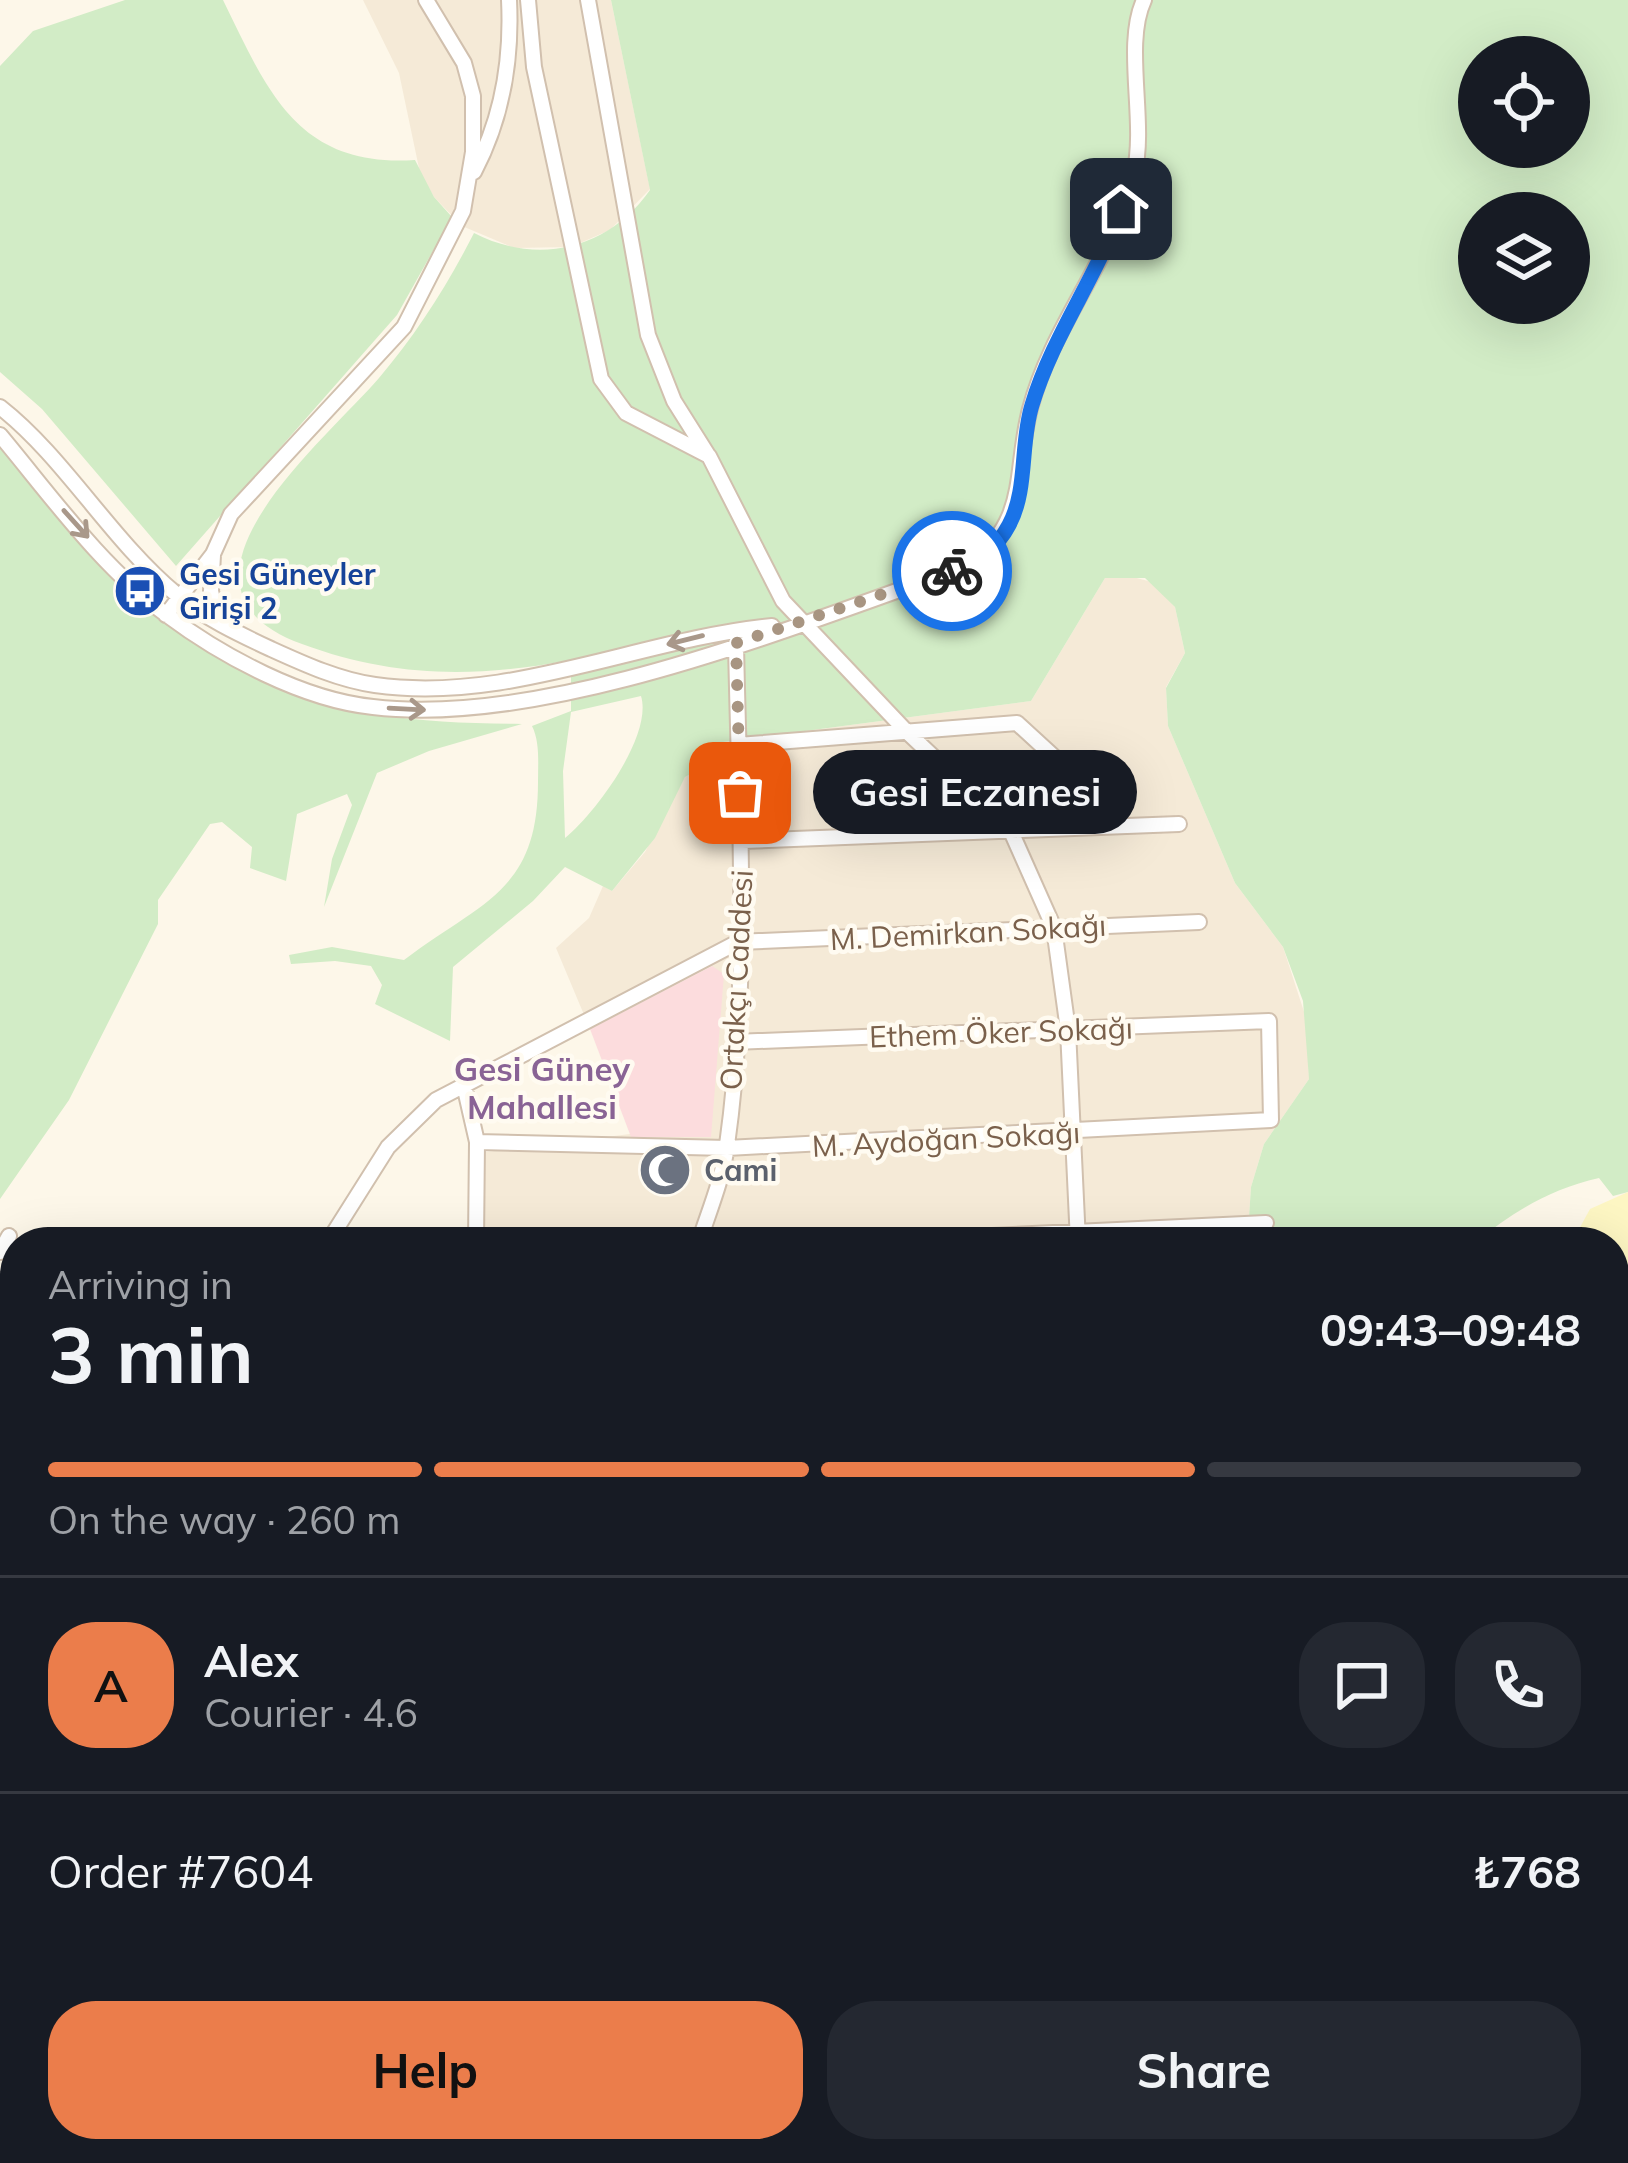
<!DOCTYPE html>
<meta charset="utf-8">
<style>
:root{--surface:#171b24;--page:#242831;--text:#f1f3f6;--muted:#9ea1a6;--line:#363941;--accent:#eb7d4b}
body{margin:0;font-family:Mulish,sans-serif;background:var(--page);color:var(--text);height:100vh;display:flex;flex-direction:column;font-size:45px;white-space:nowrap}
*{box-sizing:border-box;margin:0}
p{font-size:39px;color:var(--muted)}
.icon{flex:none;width:66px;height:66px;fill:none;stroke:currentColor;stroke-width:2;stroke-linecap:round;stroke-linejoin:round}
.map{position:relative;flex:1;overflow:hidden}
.sheet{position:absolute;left:0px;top:1227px;width:1629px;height:936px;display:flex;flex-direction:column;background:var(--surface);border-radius:48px 48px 0 0;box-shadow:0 12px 48px #0002}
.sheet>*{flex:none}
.fabs{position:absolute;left:1458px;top:36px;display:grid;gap:24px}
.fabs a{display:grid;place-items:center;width:132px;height:132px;border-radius:50%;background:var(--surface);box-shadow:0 12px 48px #0002;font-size:60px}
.pin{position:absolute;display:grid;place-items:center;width:102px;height:102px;color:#fff;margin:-51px;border-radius:24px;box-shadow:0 6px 18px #0006}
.courier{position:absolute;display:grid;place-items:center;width:120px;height:120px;margin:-60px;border:9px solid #1a73e8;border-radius:50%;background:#fff;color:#222;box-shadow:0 3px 15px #0007}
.bubble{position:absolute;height:84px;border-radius:42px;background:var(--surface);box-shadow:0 12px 48px #0002;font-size:39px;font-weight:700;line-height:84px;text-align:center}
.head em{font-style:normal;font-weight:700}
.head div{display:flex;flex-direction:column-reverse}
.head{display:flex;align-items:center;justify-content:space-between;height:204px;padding:0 48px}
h1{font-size:78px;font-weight:700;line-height:90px}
.bar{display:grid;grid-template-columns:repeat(4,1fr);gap:18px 12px;align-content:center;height:144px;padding:0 48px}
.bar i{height:15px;border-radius:9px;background:var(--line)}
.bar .active{background:var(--accent)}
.bar p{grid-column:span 4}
.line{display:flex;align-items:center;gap:30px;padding:0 48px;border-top:3px solid var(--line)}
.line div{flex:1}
.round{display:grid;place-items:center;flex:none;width:126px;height:126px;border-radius:48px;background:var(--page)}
.action{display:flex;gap:24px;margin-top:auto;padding:24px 48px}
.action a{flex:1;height:138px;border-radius:48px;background:var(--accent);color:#111;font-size:48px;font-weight:700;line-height:138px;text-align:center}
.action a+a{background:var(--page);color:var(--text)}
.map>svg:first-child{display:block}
.residential{fill:#f5ead7}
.medical{fill:#fcdcdd}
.green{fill:#d2ecc6;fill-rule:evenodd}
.sand{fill:#fdf6c3}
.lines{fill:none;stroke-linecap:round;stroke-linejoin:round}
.minor-casing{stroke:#d1c0ae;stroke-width:18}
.minor{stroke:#fff;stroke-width:14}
.oneway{stroke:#a9988a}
.done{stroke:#a89582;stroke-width:12;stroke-dasharray:0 21.6}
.route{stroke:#1a73e8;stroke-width:15}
.labels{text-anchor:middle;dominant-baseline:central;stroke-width:9;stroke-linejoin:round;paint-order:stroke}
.transit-label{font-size:30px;font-weight:bold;fill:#164399;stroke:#fffbf1;text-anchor:start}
.street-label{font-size:30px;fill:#7a604b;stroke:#fffbf1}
.worship-label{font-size:30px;font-weight:bold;fill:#5b616d;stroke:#fffbf1;text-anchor:start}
.neighbourhood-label{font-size:33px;font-weight:bold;fill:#896395;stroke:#fffbf1}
</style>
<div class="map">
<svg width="1628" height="2163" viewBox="0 0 1628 2163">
<rect width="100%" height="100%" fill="#fdf7e9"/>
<path class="residential" d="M363 0H611L650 189 610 230 571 247 514 248 462 226 434 197 420 173 399 73Z
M1121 574 1152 582 1175 607 1185 653 1166 687 1168 726 1235 883 1283 947 1307 1021 1309 1079 1264 1144 1251 1187 1248 1232 1086 1242H483L478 1153 630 1134 711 1136 712 966 590 1029 556 948 589 918 603 886 612 891 645 852 685 777 704 767 724 768 722 742 1031 701 1105 578Z"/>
<path class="medical" d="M712 966 724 974 711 1137H631L590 1029Z"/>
<path class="green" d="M125 0H223C267 90 297 168 415 160L434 197 452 217 397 315 176 566 42 409 0 372V66L33 31Z
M611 0H1628V1192L1613 1196 1599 1178C1551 1189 1514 1211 1476 1242L1248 1232 1251 1187 1264 1144 1309 1079 1303 1001 1283 947 1235 883 1168 726 1166 688 1185 653 1175 607 1145 578H1105L1031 701 723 742 724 769 704 767 685 777 655 838 612 891 565 867 533 901 453 967 450 1041 375 1004 382 985 371 966 335 961 291 964 289 955 332 947 404 960C482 901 538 892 538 782 538 763 540 742 532 726L571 711V660C475 678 394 678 302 644 145 587 325 441 379 378 417 333 447 286 474 233 538 266 609 249 650 190ZM1479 57H1569V147H1479ZM1479 213H1569V303H1479ZM641 696C653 735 596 813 565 838L563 771 571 712Z
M0 440 70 523 228 663C327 717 413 723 522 724L429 751 377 773 324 907 332 859 352 805 347 794 297 814 286 881 250 868 252 847 222 822 210 824 158 900V924L69 1100 0 1199Z
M3 1410 15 1421V1500L0 1479Z"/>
<path class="sand" d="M1628 1192V1307L1614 1345V1242H1572L1590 1209Z
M1614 1417 1617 1474 1628 1494V1555L1614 1560Z"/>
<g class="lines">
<g class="minor-casing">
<path id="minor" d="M528 0 534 67 601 379 626 413 709 456 783 601 906 731 1010 829 1054 928 1068 1030 1078 1242
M588 0 648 335 674 401 708 455
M474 172C502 119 512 60 509 0
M0 407C65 458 110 539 176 594 203 617 239 634 271 649 304 664 339 680 375 685 509 704 640 639 772 626
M0 435C51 496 102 568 167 615 222 656 303 700 373 707 550 728 801 623 970 565 1030 517 1013 475 1030 409 1052 325 1113 258 1134 174 1147 122 1123 45 1144 0
M213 555 211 591 218 621
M166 615 213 554 231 514 404 327 463 211 473 152V96L464 63 426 0
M738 745 1017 723 1065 767 1118 773 1114 826
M742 841 1179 824
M464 1085 477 1142 476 1242
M477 1142 727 1148 1271 1120 1269 1021 734 1042
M328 1242 388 1147 436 1100 738 942 1199 922
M699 1242C709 1211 723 1178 727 1145 750 982 739 807 736 643
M866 1242 1266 1223
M0 1252 9 1236
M0 1404 15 1416
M0 1700 15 1679
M344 2148 380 2163
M899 2148 909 2163
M239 2163 244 2148
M598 2163 605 2148"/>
</g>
<use href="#minor" class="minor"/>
</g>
<defs><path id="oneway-shaft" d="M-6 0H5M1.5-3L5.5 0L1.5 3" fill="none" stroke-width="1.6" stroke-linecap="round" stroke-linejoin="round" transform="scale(3)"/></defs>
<g class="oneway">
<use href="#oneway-shaft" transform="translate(76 524) rotate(48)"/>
<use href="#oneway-shaft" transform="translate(685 640) rotate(166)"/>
<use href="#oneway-shaft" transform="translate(407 709) rotate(3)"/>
</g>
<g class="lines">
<path class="done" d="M740 793 736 643 952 571"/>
<path class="route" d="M952 571C976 563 997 548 1009 525 1028 490 1020 443 1032 405 1053 335 1097 277 1121 209"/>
</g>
<defs>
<g id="bus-disc" transform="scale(2.7)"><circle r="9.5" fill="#1a4fb4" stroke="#fffbf1"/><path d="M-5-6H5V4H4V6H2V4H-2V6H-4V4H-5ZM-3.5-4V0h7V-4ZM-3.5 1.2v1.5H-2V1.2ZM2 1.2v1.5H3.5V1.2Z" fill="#fff"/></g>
<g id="mosque-disc" transform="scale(2.7)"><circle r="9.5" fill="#6b7280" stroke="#fffbf1"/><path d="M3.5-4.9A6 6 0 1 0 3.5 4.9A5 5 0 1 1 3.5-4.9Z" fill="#fff"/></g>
</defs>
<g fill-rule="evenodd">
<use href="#bus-disc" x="140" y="591"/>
<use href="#mosque-disc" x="665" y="1170"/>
</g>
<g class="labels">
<g class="transit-label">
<text x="179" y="574">Gesi Güneyler<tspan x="179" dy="34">Girişi 2</tspan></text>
</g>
<g class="street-label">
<text transform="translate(968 932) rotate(-3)">M. Demirkan Sokağı</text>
<text transform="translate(736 980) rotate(-87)">Ortakçı Caddesi</text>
<text transform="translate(1001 1032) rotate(-2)">Ethem Öker Sokağı</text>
<text transform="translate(946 1139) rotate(-3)">M. Aydoğan Sokağı</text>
</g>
<g class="worship-label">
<text x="704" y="1170">Cami</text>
</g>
<g class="neighbourhood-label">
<text x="542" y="1068">Gesi Güney<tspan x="542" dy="38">Mahallesi</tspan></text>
</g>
</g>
</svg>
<div class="fabs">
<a><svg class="icon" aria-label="locate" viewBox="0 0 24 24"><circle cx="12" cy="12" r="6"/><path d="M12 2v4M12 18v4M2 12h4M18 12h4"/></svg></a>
<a><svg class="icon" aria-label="layers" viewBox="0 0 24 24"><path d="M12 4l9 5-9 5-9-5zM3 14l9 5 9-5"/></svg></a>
</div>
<div class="pin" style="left:740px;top:793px;background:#ea580c"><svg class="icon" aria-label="bag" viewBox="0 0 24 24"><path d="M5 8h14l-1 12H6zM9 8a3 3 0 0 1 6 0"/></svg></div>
<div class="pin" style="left:1121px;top:209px;background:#1f2937"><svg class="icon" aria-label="home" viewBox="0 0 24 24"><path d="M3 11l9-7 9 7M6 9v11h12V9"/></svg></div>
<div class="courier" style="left:952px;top:571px"><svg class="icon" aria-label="bike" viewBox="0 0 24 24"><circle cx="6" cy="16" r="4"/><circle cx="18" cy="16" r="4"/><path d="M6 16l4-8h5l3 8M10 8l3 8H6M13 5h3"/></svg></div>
<div class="bubble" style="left:813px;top:750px;width:324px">Gesi Eczanesi</div>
<section class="sheet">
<div class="head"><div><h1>3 min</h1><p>Arriving in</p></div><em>09:43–09:48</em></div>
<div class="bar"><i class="active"></i><i class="active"></i><i class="active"></i><i></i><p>On the way · 260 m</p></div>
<div class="line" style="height:216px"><b class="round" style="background:var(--accent);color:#111">A</b><div><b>Alex</b><p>Courier · 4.6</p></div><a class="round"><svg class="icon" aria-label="chat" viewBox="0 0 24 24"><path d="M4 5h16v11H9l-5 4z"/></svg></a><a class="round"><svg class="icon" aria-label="phone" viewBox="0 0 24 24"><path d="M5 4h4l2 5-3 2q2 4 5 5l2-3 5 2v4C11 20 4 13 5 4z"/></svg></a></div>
<div class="line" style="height:156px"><div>Order #7604</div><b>₺768</b></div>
<div class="action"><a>Help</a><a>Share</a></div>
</section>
</div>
